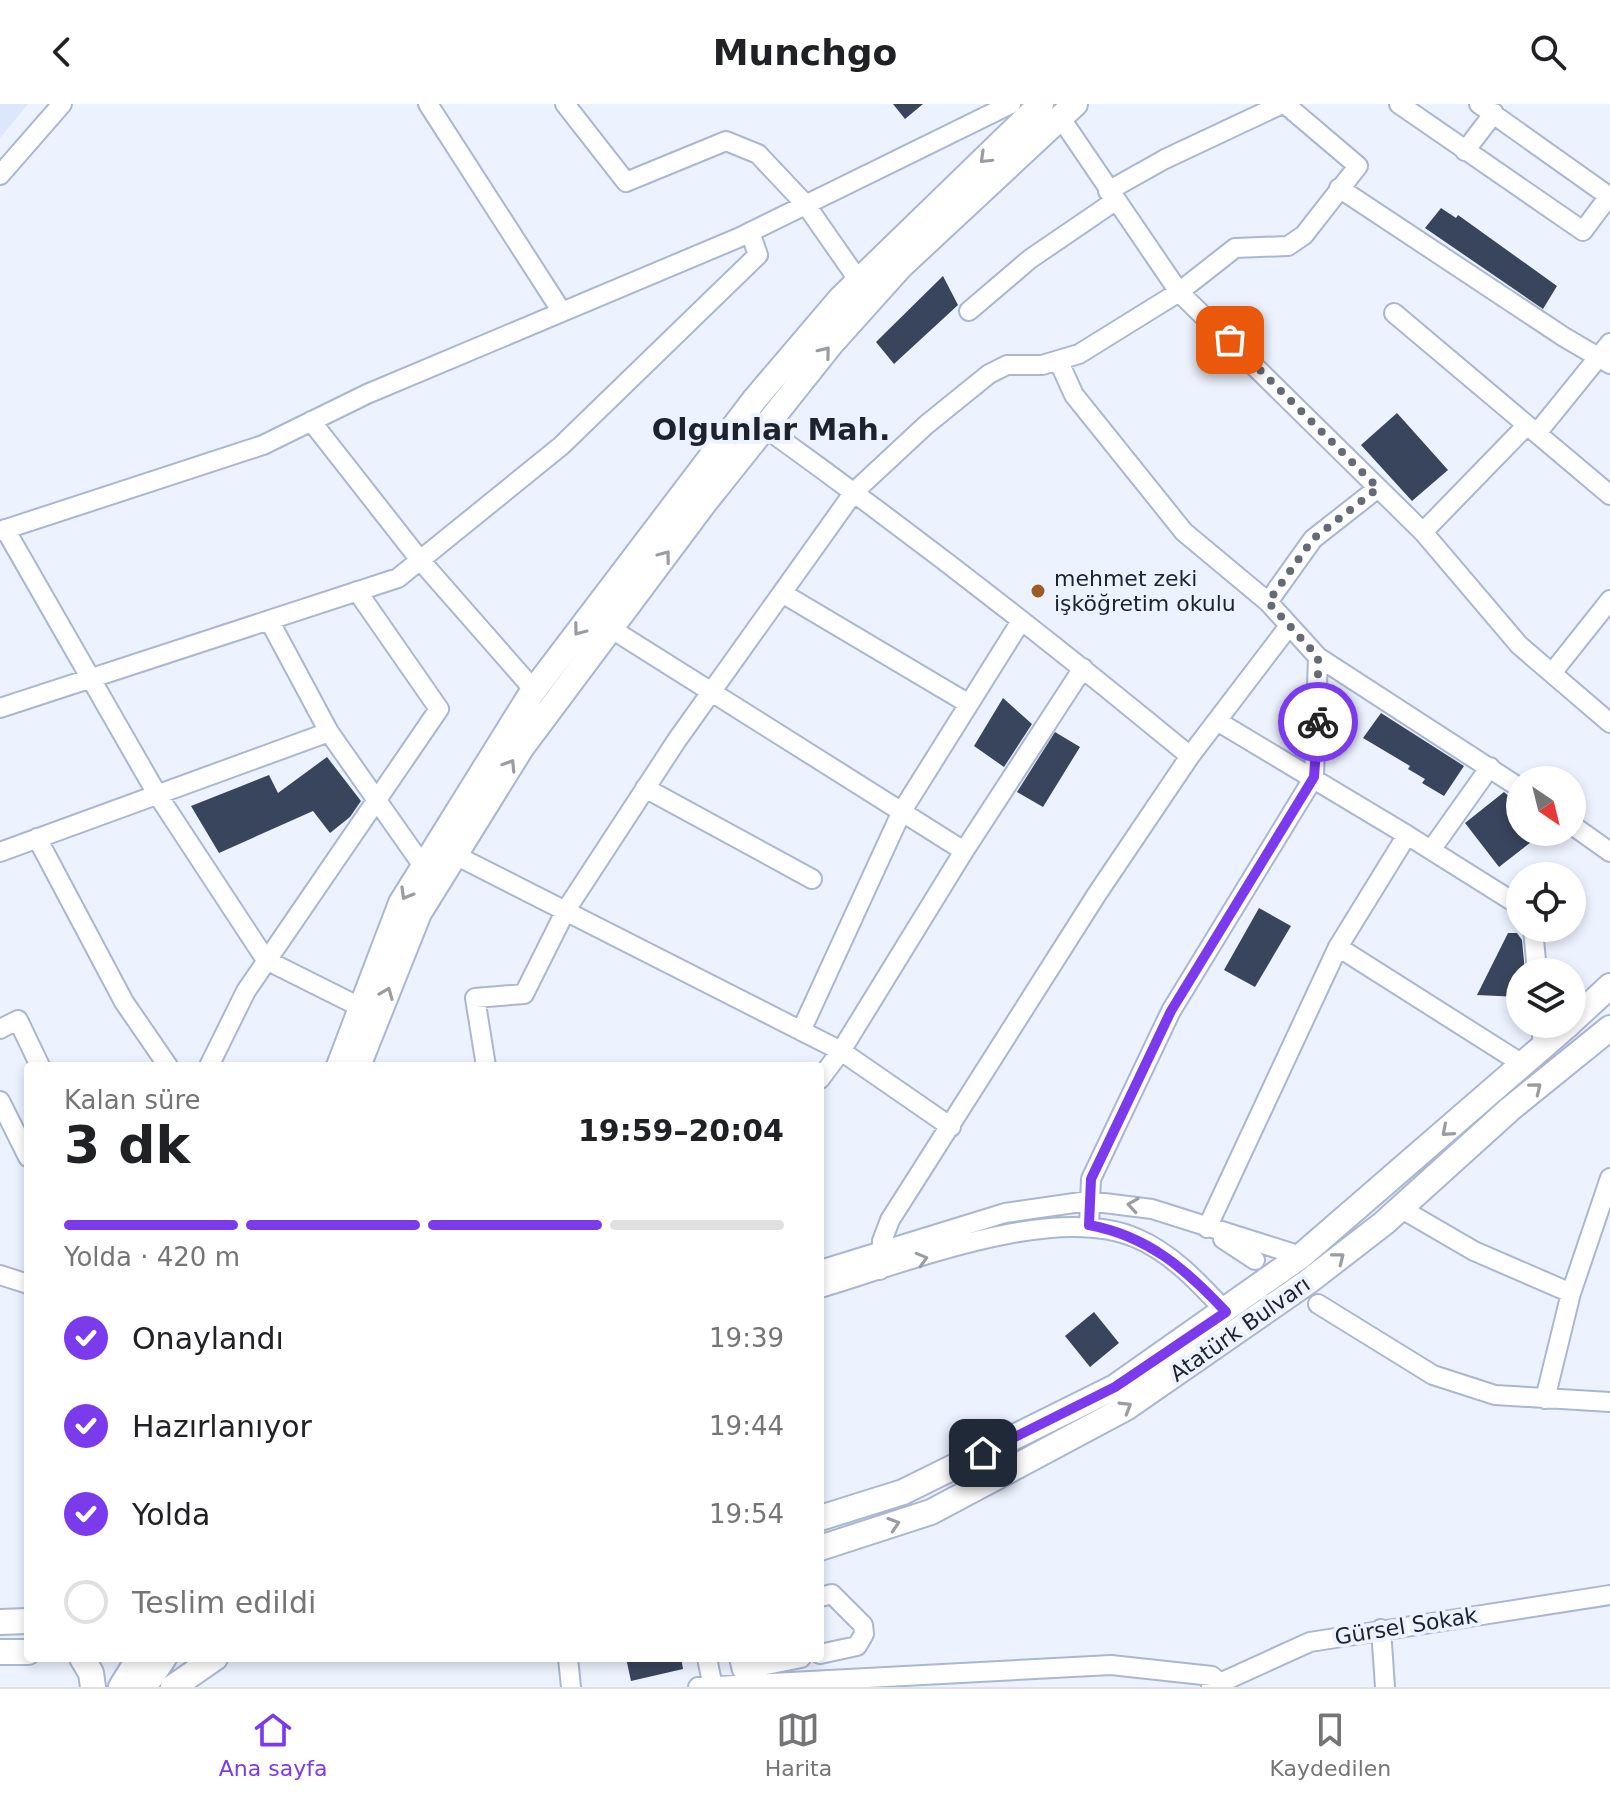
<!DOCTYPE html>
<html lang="tr">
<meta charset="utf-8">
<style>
:root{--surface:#fff;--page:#f6f6f6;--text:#202124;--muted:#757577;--line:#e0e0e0;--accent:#7c3aed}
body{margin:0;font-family:"DejaVu Sans",sans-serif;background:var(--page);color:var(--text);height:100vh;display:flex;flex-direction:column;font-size:30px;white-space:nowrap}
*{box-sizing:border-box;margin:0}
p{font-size:26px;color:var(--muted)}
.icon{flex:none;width:44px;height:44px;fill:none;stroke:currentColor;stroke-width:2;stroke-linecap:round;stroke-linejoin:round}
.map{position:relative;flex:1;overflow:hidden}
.drawer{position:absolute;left:24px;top:958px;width:800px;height:600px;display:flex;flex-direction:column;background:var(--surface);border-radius:8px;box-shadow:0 4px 12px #0003}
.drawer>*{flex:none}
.needle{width:52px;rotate:145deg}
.tools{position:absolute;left:1506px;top:662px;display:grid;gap:16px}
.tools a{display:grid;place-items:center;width:80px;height:80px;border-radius:50%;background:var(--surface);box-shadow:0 4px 12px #0003;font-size:40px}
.pin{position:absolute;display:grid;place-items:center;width:68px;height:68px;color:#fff;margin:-34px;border-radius:16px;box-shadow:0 4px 12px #0006}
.courier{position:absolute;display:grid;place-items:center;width:80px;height:80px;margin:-40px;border:6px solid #7c3aed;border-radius:50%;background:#fff;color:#222;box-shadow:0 2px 10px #0007}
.overview em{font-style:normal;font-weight:800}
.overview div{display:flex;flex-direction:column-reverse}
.overview{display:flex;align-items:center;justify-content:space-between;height:136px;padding:0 40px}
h1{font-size:52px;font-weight:800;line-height:60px}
.bar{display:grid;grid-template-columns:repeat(4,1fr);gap:12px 8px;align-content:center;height:96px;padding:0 40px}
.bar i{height:10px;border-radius:6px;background:var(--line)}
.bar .current{background:var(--accent)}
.bar p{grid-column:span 4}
ol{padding:0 40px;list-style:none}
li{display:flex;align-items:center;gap:24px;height:88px}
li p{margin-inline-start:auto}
li .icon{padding:8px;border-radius:50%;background:var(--accent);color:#fff;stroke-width:4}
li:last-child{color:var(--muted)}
li i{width:44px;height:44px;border:4px solid var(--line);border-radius:50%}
header{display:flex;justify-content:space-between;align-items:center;height:104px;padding:0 40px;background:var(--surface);font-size:36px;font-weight:800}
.tabs{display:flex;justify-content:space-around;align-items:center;height:112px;border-top:2px solid var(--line);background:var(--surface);font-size:22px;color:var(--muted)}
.tabs a{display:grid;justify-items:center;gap:4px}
.tabs .current{color:var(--accent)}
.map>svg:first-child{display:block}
.built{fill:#dce7fd}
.building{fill:#39455c}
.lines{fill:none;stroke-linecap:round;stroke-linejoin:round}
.minor-casing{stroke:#a9b7d3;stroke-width:22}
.major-casing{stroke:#a9b7d3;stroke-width:28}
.minor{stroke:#fff;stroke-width:18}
.major{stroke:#fff;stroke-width:24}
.oneway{stroke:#999ca0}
.done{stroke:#656b76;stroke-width:8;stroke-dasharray:0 14.4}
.route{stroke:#7c3aed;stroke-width:10}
.poi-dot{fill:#9b5b25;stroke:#ecf2fe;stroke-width:3}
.labels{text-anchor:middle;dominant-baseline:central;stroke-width:8;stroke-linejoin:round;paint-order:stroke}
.poi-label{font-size:22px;fill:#1d222d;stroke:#ecf2fe;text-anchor:start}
.street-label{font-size:22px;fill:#1d222d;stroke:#ecf2fe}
.district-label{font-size:30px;font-weight:bold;fill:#1d222d;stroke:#ecf2fe}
</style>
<header><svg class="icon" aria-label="back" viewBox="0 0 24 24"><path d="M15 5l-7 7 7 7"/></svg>Munchgo<svg class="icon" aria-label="search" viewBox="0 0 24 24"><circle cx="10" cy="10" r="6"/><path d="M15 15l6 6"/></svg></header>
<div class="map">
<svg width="1610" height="1583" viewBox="0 0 1610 1583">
<rect width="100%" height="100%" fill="#ecf2fe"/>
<path class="built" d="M0 0H28L0 34Z"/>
<path class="building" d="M893 0H923L905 15Z
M1441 104 1456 114 1458 111 1557 182 1543 205 1425 124Z
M943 172 958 201 894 260 876 238Z
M1397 309 1448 366 1412 397 1361 341Z
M1003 594 1032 620 1004 663 974 642Z
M1381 609 1464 662 1444 692 1422 679 1425 675 1408 665 1410 662 1363 634Z
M1055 628 1080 643 1043 703 1017 688Z
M327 653 361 697 350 713 330 729 313 707 219 749 191 702 269 671 278 689Z
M1504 688 1520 702V728H1544L1499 763 1465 719Z
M1259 804 1291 822 1255 883 1224 866Z
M1508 829H1517L1522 836 1525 868H1520V893L1477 891Z
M1094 1208 1119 1239 1090 1263 1065 1232Z
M626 1554H681L683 1565 631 1577Z"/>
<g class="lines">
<g class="minor-casing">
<path id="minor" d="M428 0 562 208
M565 0 626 78 726 37 758 50 806 101 859 177
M1399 0 1583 127 1609 92
M1479 0 1610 93
M1060 13 1179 188 1423 428 1519 541 1610 619
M1465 47 1494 9
M0 71 62 0
M1339 84 1564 233 1610 260
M1108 87 1165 55 1282 0
M969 207 1030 155 1115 97
M1394 209 1610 391
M1059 258 1074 291 1184 428 1268 498 1318 553 1314 673 1171 907 1091 1075 1089 1121
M311 317 420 456 534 586
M764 323C910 428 1052 538 1190 652
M1537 329 1610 239
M5 425 157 690 266 856 360 903
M0 427 263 341 367 290 738 134 1011 0
M1423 428 1527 321
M782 489 969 600
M1268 498 1313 435 1378 384
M269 516 329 628
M610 524 964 747
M1318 553 1520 684
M1552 569 1610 496
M0 604 398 474 561 342 758 151 750 128
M1217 617 1407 731
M645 684 812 775
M1572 721 1610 748
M37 734 124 898 168 962
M1431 746 1490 663
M0 748 329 628 423 762
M455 751 841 947 951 1023
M1533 824 1537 868
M1338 843 1524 961
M1541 920 1543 944
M0 925 18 916 40 962
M801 927 902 707 1021 517
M209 962 246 887 439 605 357 487
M486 962 475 894 524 890 566 806 677 636 854 388 926 321 989 270 1007 261H1042L1079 250 1179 188 1235 144 1288 142 1304 131 1358 62 1285 0
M820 975 841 947 964 747 1083 564
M0 997 28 1053
M1400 1104 1474 1147 1571 1189
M1207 1124 1338 843 1407 731 1520 802
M1223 1135 1255 1156
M820 1166 1005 1109 1088 1097 1152 1105 1301 1152
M880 1166 882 1137 890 1116 1097 790 1190 652 1289 522
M0 1171 28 1180
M820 1184C905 1159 1054 1098 1136 1134 1172 1149 1200 1180 1226 1208
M1318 1200 1433 1271 1495 1291 1610 1298
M1545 1295 1571 1189 1610 1074
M820 1493 832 1490 863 1521 864 1530 857 1542 820 1550
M1381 1525 1385 1583
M568 1554 571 1583
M707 1554 713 1583
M739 1554 742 1566 801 1554
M698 1583 1111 1561 1212 1572 1224 1583
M1211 1583 1310 1538 1610 1491"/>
</g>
<g class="major-casing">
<path id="major" d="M1572 917 1610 882
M339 962 401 799 531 590 755 295 841 194 1041 0
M358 962 419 809 522 643 702 402 831 240 901 162 1075 0
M820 1414 903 1388 1115 1283 1301 1152 1569 920
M820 1444 931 1408 1126 1304 1309 1177 1384 1119 1510 1005 1610 924
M0 1518 28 1517
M0 1548H28
M82 1554 91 1569 93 1583
M121 1583 139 1554
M144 1583 164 1554
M173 1583 215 1554"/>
</g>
<use href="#minor" class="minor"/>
<use href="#major" class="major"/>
</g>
<defs><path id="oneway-chevron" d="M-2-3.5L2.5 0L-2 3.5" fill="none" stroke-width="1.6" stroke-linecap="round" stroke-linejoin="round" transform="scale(2)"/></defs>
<g class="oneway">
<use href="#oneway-chevron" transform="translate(985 54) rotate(136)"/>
<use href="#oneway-chevron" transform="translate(825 248) rotate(-51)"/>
<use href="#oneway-chevron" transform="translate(665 452) rotate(-53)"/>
<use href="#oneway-chevron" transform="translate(579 526) rotate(127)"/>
<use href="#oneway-chevron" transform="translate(510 661) rotate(-58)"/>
<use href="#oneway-chevron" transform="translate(406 790) rotate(120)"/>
<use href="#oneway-chevron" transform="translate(387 889) rotate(-68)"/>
<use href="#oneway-chevron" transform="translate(1536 984) rotate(-39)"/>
<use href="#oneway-chevron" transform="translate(1447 1027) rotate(139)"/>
<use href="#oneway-chevron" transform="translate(1133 1101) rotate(-171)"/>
<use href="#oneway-chevron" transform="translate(1339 1154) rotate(-38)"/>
<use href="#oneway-chevron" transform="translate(922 1155) rotate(-16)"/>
<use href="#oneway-chevron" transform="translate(1126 1303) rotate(-31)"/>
<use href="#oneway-chevron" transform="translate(894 1420) rotate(-18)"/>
</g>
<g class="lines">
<path class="done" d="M1230 236 1378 384 1313 435 1268 498 1318 553V618"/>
<path class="route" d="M983 1349 1115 1283 1226 1208C1186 1165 1148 1132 1089 1121L1091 1075 1171 907 1314 673 1318 618"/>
</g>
<circle class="poi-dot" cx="1038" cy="487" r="8"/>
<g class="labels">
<g class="poi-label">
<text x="1054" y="474">mehmet zeki<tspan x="1054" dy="25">işköğretim okulu</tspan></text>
</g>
<g class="street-label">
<text transform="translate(1240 1225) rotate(-35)">Atatürk Bulvarı</text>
<text transform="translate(1406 1522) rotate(-9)">Gürsel Sokak</text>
</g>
<g class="district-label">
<text x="771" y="325">Olgunlar Mah.</text>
</g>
</g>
</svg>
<div class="tools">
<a><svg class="needle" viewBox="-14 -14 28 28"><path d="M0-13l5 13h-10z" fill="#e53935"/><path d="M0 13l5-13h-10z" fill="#757577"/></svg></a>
<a><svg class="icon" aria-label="locate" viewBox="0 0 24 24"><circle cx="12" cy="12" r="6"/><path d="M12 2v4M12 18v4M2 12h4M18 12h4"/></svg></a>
<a><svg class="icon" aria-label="layers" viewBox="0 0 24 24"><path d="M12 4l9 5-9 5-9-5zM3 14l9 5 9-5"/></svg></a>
</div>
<div class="pin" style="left:1230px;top:236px;background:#ea580c"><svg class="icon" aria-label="bag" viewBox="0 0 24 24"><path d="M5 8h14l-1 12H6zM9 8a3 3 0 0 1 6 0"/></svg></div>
<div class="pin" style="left:983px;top:1349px;background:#1f2937"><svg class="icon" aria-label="home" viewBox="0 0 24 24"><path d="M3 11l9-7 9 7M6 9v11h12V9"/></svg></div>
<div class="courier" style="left:1318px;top:618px"><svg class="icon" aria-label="bike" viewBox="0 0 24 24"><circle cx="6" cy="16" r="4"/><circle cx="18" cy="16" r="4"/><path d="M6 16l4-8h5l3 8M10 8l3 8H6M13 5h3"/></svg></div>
<section class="drawer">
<div class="overview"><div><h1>3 dk</h1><p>Kalan süre</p></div><em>19:59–20:04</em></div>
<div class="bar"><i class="current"></i><i class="current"></i><i class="current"></i><i></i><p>Yolda · 420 m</p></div>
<ol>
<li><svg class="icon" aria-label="check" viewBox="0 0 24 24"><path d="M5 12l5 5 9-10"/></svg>Onaylandı<p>19:39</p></li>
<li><svg class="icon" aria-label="check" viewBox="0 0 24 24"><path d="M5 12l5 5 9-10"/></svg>Hazırlanıyor<p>19:44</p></li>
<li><svg class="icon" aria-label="check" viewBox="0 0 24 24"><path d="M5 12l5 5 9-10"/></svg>Yolda<p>19:54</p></li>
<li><i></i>Teslim edildi</li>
</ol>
</section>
</div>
<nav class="tabs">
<a class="current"><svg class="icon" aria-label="home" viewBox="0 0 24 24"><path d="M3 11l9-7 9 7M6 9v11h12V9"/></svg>Ana sayfa</a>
<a><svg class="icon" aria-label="map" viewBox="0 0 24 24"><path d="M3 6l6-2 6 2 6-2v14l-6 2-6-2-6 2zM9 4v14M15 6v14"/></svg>Harita</a>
<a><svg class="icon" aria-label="saved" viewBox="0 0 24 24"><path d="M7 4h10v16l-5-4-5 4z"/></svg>Kaydedilen</a>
</nav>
